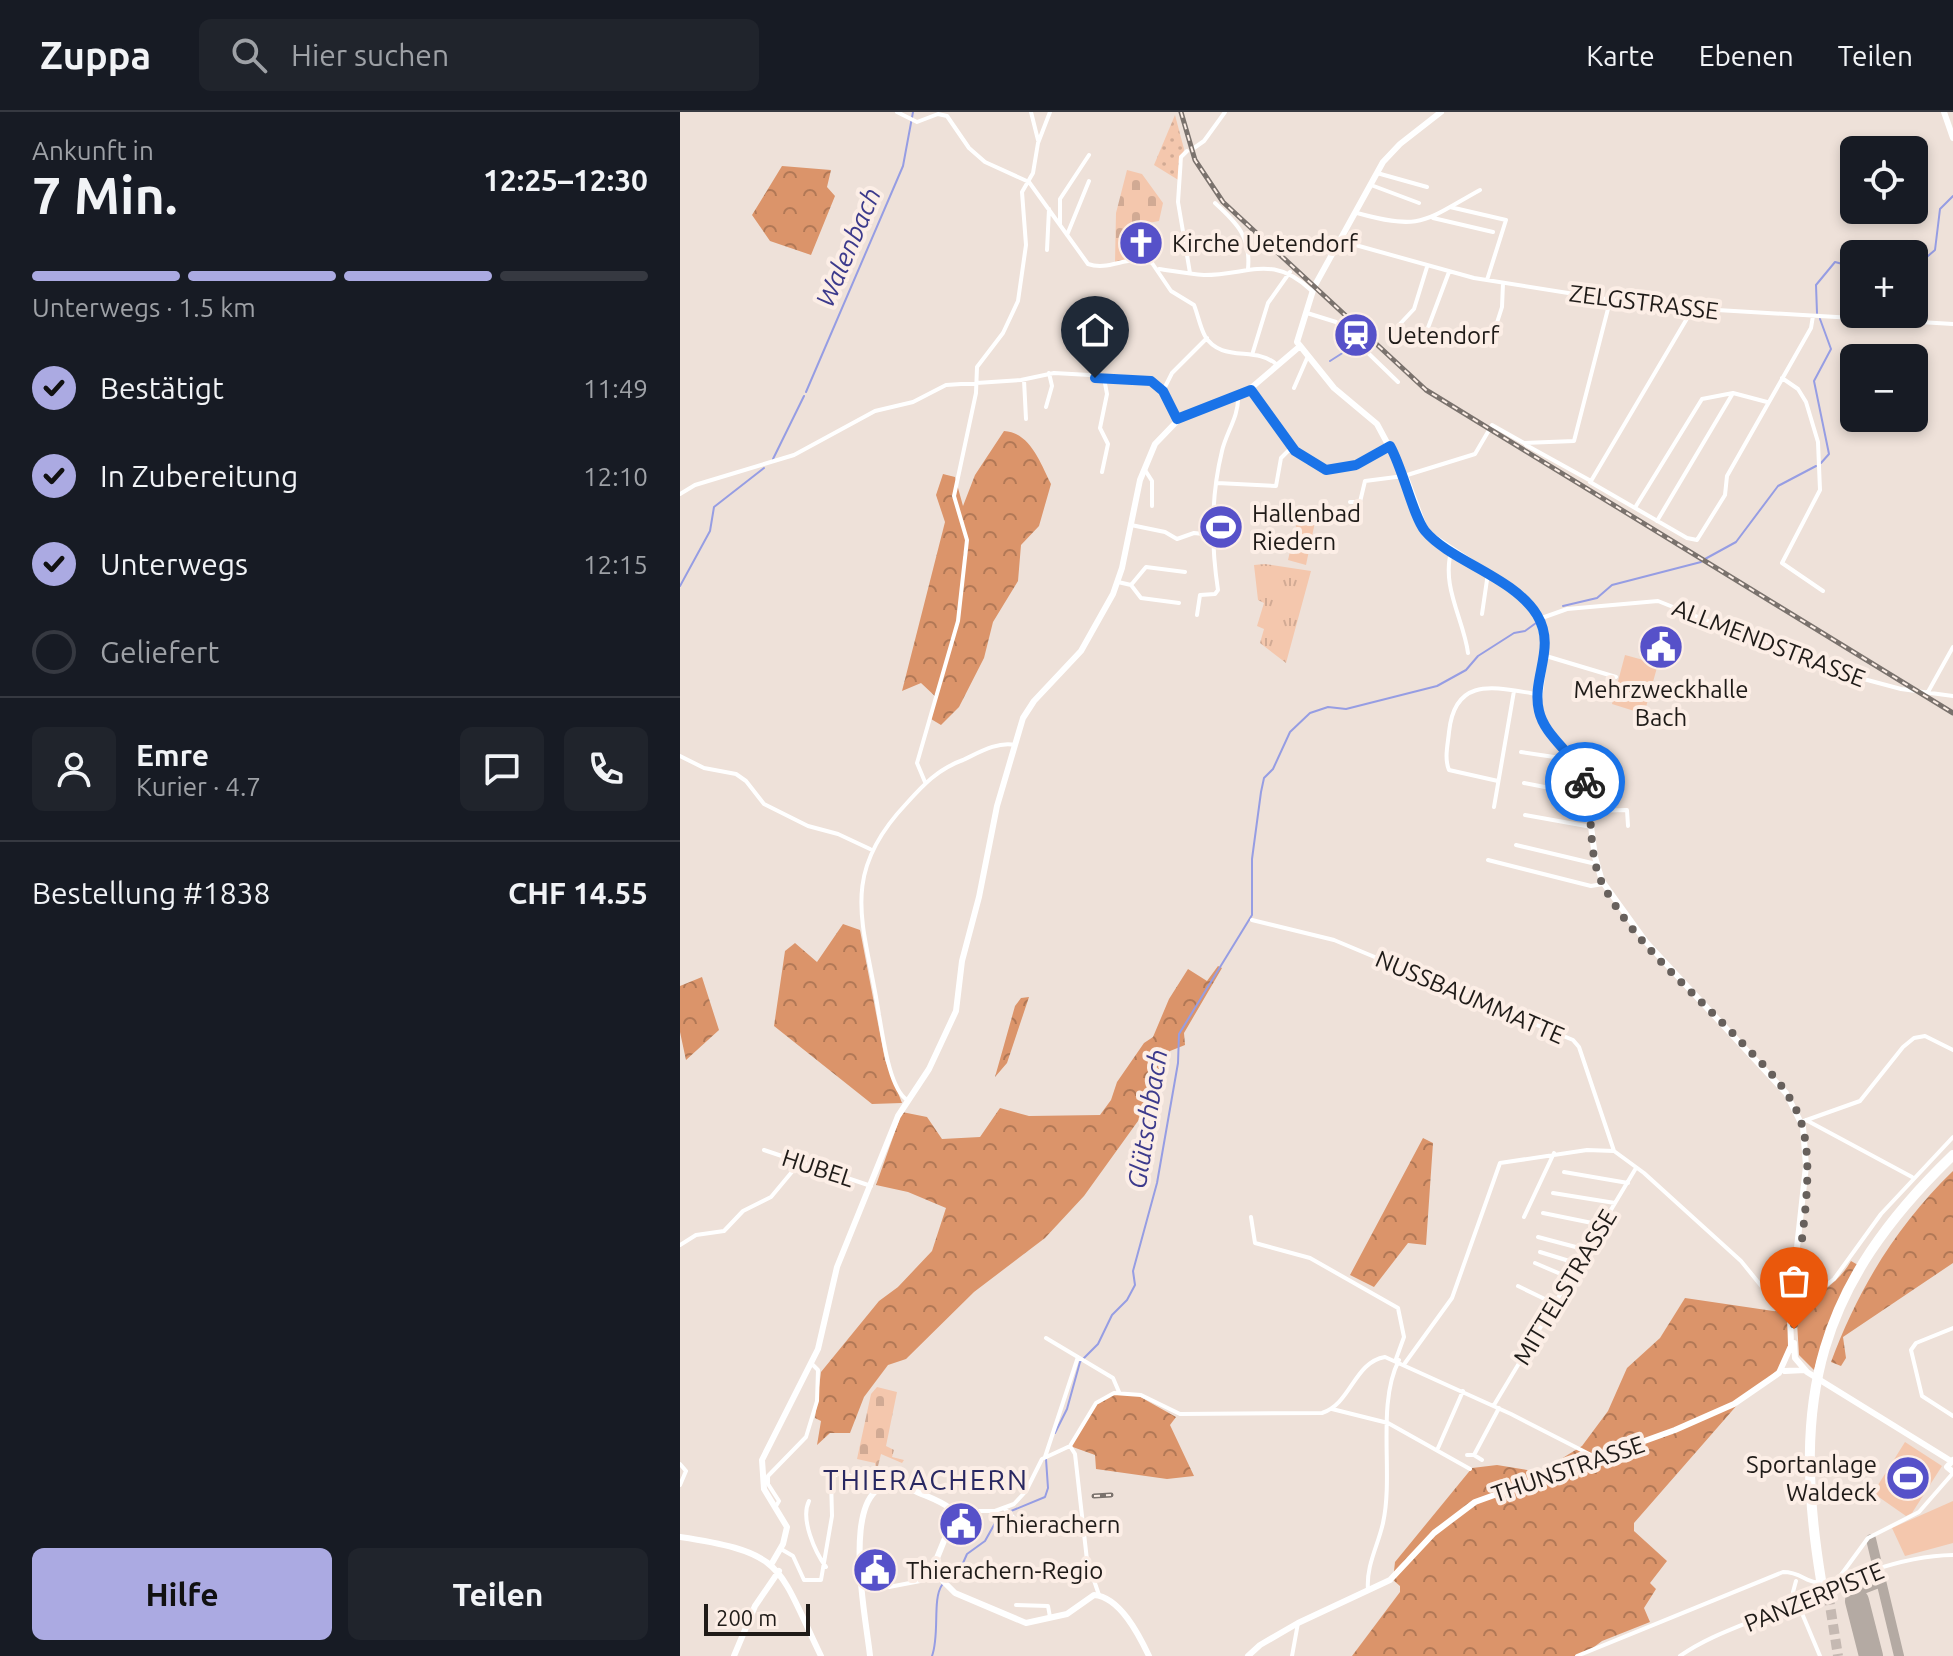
<!DOCTYPE html>
<html lang="de">
<meta charset="utf-8">
<style>
:root{--surface:#171b24;--page:#20242c;--text:#f1f3f6;--muted:#9ea1a6;--line:#363941;--accent:#abaae2}
body{margin:0;font-family:Ubuntu,sans-serif;background:var(--page);color:var(--text);height:100vh;display:flex;flex-direction:column;font-size:30px;white-space:nowrap}
*{box-sizing:border-box;margin:0}
p{font-size:26px;color:var(--muted)}
.icon{flex:none;width:44px;height:44px;fill:none;stroke:currentColor;stroke-width:2;stroke-linecap:round;stroke-linejoin:round}
.map{position:relative;flex:1;overflow:hidden}
.sheet{display:flex;flex-direction:column;background:var(--surface);width:680px}
.sheet>*{flex:none}
.fabs{position:absolute;left:1160px;top:24px;display:grid;gap:16px}
.fabs a{display:grid;place-items:center;width:88px;height:88px;border-radius:12px;background:var(--surface);box-shadow:0 4px 12px #0003;font-size:40px}
.scale{position:absolute;left:24px;bottom:20px;width:106px;box-sizing:border-box;padding-left:8px;border:4px solid #1f1b18;border-top:0;font-size:22px;line-height:28px;white-space:nowrap;color:#1f1b18;-webkit-text-stroke:6px #fceee6;paint-order:stroke}
.pin{position:absolute;display:grid;place-items:center;width:68px;height:68px;color:#fff;margin:-82px -34px;border-radius:50% 50% 50% 0;rotate:-45deg;box-shadow:0 0 8px #0007}
.pin .icon{rotate:45deg}
.courier{position:absolute;display:grid;place-items:center;width:80px;height:80px;margin:-40px;border:6px solid #1a73e8;border-radius:50%;background:#fff;color:#222;box-shadow:0 2px 10px #0007}
.summary em{font-style:normal;font-weight:700}
.summary div{display:flex;flex-direction:column-reverse}
.summary{display:flex;align-items:center;justify-content:space-between;height:136px;padding:0 32px}
h1{font-size:52px;font-weight:700;line-height:60px}
.bar{display:grid;grid-template-columns:repeat(4,1fr);gap:12px 8px;align-content:center;height:96px;padding:0 32px}
.bar i{height:10px;border-radius:6px;background:var(--line)}
.bar .selected{background:var(--accent)}
.bar p{grid-column:span 4}
.line{display:flex;align-items:center;gap:20px;padding:0 32px;border-top:2px solid var(--line)}
.line div{flex:1}
.round{display:grid;place-items:center;flex:none;width:84px;height:84px;border-radius:12px;background:var(--page)}
ol{padding:0 32px;list-style:none}
li{display:flex;align-items:center;gap:24px;height:88px}
li p{margin-inline-start:auto}
li .icon{padding:8px;border-radius:50%;background:var(--accent);color:#111;stroke-width:4}
li:last-child{color:var(--muted)}
li i{width:44px;height:44px;border:4px solid var(--line);border-radius:50%}
.action{display:flex;gap:16px;margin-top:auto;padding:16px 32px}
.action a{flex:1;height:92px;border-radius:12px;background:var(--accent);color:#111;font-size:32px;font-weight:700;line-height:92px;text-align:center}
.action a+a{background:var(--page);color:var(--text)}
header{display:flex;align-items:center;gap:48px;box-sizing:border-box;height:112px;padding:0 40px;background:var(--surface);border-bottom:2px solid var(--line)}
header strong{font-size:38px}
nav{display:flex;gap:44px;margin-inline-start:auto;font-size:28px}
.search{width:560px;height:72px;background:var(--page);display:flex;align-items:center;gap:20px;box-sizing:border-box;padding:0 28px;border-radius:12px;color:var(--muted);font-size:30px}
main{display:flex;flex:1;min-height:0}
.map>svg:first-child{display:block}
.grass{fill:url(#grass-tufts)}
.forest{fill:url(#forest-crowns)}
.cemetery{fill:url(#cemetery-stones)}
.garden{fill:url(#garden-dots)}
.pitch{fill:#f4c7ad}
.lines{fill:none;stroke-linecap:round;stroke-linejoin:round}
.stream{stroke:#969de3;stroke-width:2}
.taxiway{stroke:#b4aaa3;stroke-width:10}
.runway{stroke:#b4aaa3;stroke-width:24}
.highway-tunnel{stroke:#c5b9b2;stroke-width:10;stroke-dasharray:10 5;stroke-linecap:butt}
.street{stroke:#fff;stroke-width:4}
.secondary{stroke:#fff;stroke-width:6}
.highway{stroke:#fff;stroke-width:10}
.rail-casing{stroke:#7a726d;stroke-width:5}
.rail{stroke:#fceee6;stroke-width:2;stroke-dasharray:6;stroke-linecap:butt}
.done{stroke:#67605c;stroke-width:8;stroke-dasharray:0 14.4}
.route{stroke:#1a73e8;stroke-width:10}
.labels{text-anchor:middle;dominant-baseline:central;stroke-width:8;stroke-linejoin:round;paint-order:stroke}
.poi-label{font-size:24px;fill:#1f1b18;stroke:#fceee6;text-anchor:start}
.street-label{font-size:24px;fill:#1f1b18;stroke:#fceee6}
.water-label{font-size:26px;font-style:italic;fill:#3c3a8c;stroke:#fceee6}
.quarter-label{font-size:28px;letter-spacing:2px;fill:#292862;stroke:#fceee6}
</style>
<header>
<strong>Zuppa</strong>
<div class="search"><svg class="icon" aria-label="search" viewBox="0 0 24 24"><circle cx="10" cy="10" r="6"/><path d="M15 15l6 6"/></svg>Hier suchen</div>
<nav><a>Karte</a><a>Ebenen</a><a>Teilen</a></nav>
</header>
<main>
<section class="sheet">
<div class="summary"><div><h1>7 Min.</h1><p>Ankunft in</p></div><em>12:25–12:30</em></div>
<div class="bar"><i class="selected"></i><i class="selected"></i><i class="selected"></i><i></i><p>Unterwegs · 1.5 km</p></div>
<ol>
<li><svg class="icon" aria-label="check" viewBox="0 0 24 24"><path d="M5 12l5 5 9-10"/></svg>Bestätigt<p>11:49</p></li>
<li><svg class="icon" aria-label="check" viewBox="0 0 24 24"><path d="M5 12l5 5 9-10"/></svg>In Zubereitung<p>12:10</p></li>
<li><svg class="icon" aria-label="check" viewBox="0 0 24 24"><path d="M5 12l5 5 9-10"/></svg>Unterwegs<p>12:15</p></li>
<li><i></i>Geliefert</li>
</ol>
<div class="line" style="height:144px"><a class="round"><svg class="icon" aria-label="person" viewBox="0 0 24 24"><circle cx="12" cy="8" r="4"/><path d="M4 21q1-7 8-7t8 7"/></svg></a><div><b>Emre</b><p>Kurier · 4.7</p></div><a class="round"><svg class="icon" aria-label="chat" viewBox="0 0 24 24"><path d="M4 5h16v11H9l-5 4z"/></svg></a><a class="round"><svg class="icon" aria-label="phone" viewBox="0 0 24 24"><path d="M5 4h4l2 5-3 2q2 4 5 5l2-3 5 2v4C11 20 4 13 5 4z"/></svg></a></div>
<div class="line" style="height:104px"><div>Bestellung #1838</div><b>CHF 14.55</b></div>
<div class="action"><a>Hilfe</a><a>Teilen</a></div>
</section>
<div class="map">
<svg width="1273" height="1544" viewBox="0 0 1273 1544">
<defs>
<pattern id="grass-tufts" width="24" height="20" patternUnits="userSpaceOnUse" patternTransform="scale(2)"><rect width="24" height="20" fill="#f4c7ad"/><path d="M3 7l-1-3M5 7V3M7 7l1-3M15 17l-1-3M17 17v-4M19 17l1-3" fill="none" stroke="#d1aa94"/></pattern>
<pattern id="forest-crowns" width="20" height="18" patternUnits="userSpaceOnUse" patternTransform="scale(2)"><rect width="20" height="18" fill="#db946a"/><path d="M2 6a3 3 0 1 1 6 0M12 15a3 3 0 1 1 6 0" fill="none" stroke="#b17856"/></pattern>
<pattern id="cemetery-stones" width="16" height="16" patternUnits="userSpaceOnUse" patternTransform="scale(2)"><rect width="16" height="16" fill="#f4c7ad"/><path d="M2 7V4a2 2 0 0 1 4 0v3zM10 15v-3a2 2 0 0 1 4 0v3z" fill="#d1aa94"/></pattern>
<pattern id="garden-dots" width="8" height="8" patternUnits="userSpaceOnUse" patternTransform="scale(2)"><rect width="8" height="8" fill="#f4c7ad"/><path d="M2 2h.1M6 6h.1" fill="none" stroke="#d1aa94" stroke-width="1.8" stroke-linecap="round"/></pattern>
</defs>
<rect width="100%" height="100%" fill="#eee1d9"/>
<path class="grass" d="M585 452 631 459 606 551 580 531 584 517 577 514 584 491 578 488 574 453Z"/>
<path class="forest" d="M102 54 151 58 147 75 155 84 131 143 90 129 72 103Z
M324 319C350 320 361 352 371 372L359 414 341 433 338 469 313 510 304 546 279 595 261 613 251 607 257 586 241 571 222 579 265 410 256 383 263 362 275 365 283 394 295 363Z
M163 812 180 818 205 948 222 991 192 992 94 914 105 839 115 831 137 850Z
M538 854 542 856 504 921 505 933 490 939 476 984 404 1084 365 1126 294 1180 226 1247 208 1253 184 1285 170 1321H150L137 1333 141 1309 135 1306 141 1260 199 1189 218 1175 252 1139 266 1096 228 1080 196 1073 222 1000 247 1005 262 1027 300 1025 320 996 349 1004 420 1003 431 988 437 970 464 931 473 925 489 887 508 857 527 869Z
M22 865 39 918 6 948 0 920V874Z
M349 885 327 951 315 965 335 894 341 886Z
M743 1026 753 1031 746 1133 728 1131 694 1175 670 1163Z
M1273 1059V1151L1163 1225 1166 1246 1161 1254 1151 1250C1178 1177 1217 1113 1273 1059Z
M1171 1149 1178 1153 1145 1222 1134 1258 1119 1243 1116 1194C1139 1183 1159 1170 1171 1149Z
M1005 1186 1107 1201 1109 1241 1101 1255 1058 1292 954 1411V1419L987 1449 970 1471 976 1477 964 1496 970 1510 922 1529 902 1544H672L720 1480V1474L713 1468 715 1450 792 1356 817 1353 860 1360 902 1334 928 1299 947 1256 980 1226Z
M439 1280 455 1282 496 1305 490 1313 514 1364 487 1367 416 1357 415 1343 390 1334 416 1291Z"/>
<path class="cemetery" d="M447 58 462 62 483 91 479 109 452 114 448 147 435 151 436 101Z
M197 1275 217 1280 206 1334 214 1338 212 1345 224 1348 222 1351 201 1342 196 1362 195 1351 177 1347 191 1282Z"/>
<path class="garden" d="M495 3 504 37 500 69 474 53Z"/>
<path class="pitch" d="M618 406 635 410 626 453 608 448Z
M945 543 978 552 964 602 932 592Z
M1225 1330 1262 1354 1232 1401 1226 1404 1193 1381Z
M1273 1389V1431L1225 1444 1212 1416Z"/>
<g class="lines">
<path class="stream" d="M1234 156 1255 138 1260 97 1273 84
M1137 201 1136 173 1155 150 1174 155
M1140 207 1151 237 1134 269 1149 342 1141 351
M650 249 675 233
M126 280 223 54 233 0
M93 347 124 284
M1025 447 1056 430 1098 374 1136 354
M0 474 30 419 34 395 84 356
M883 494 917 486 932 473 1021 450
M375 1321 387 1297 400 1250 418 1232 432 1203 447 1188 455 1173 453 1159 477 1071 498 951 499 922 572 803V747L581 680 584 666 593 657 610 620 630 601 648 595 666 597 757 574 786 558 798 544 834 521 845 519 856 511
M267 1470 276 1467 287 1442 305 1429 319 1404 365 1385 368 1376 366 1347
M252 1544C260 1523 252 1487 262 1473"/>
<path class="taxiway" d="M1191 1427 1219 1544
M1177 1489 1175 1480 1201 1470"/>
<path class="runway" d="M1177 1489 1191 1544"/>
<path class="highway-tunnel" d="M1146 1468 1158 1544"/>
<path class="street" d="M217 0 237 10 258 2 267 4 289 36 305 50 349 70 408 152C430 160 449 141 472 151L491 179 514 193C518 203 520 215 525 224 541 251 576 234 596 252
M351 0 358 28
M514 36 524 29 545 0
M507 39 501 45 498 90 510 161
M697 61 747 75
M691 73 739 91
M535 91C557 111 571 125 568 157
M770 95 826 108 807 168
M677 101C742 119 744 109 800 78
M753 106 813 120
M380 112V87L409 43
M387 123 409 69
M661 129 794 166 970 194 1273 212
M367 138 369 97
M479 157C493 159 509 162 524 163 570 163 592 141 632 179
M627 201 656 210 718 270
M719 213 734 197 747 155
M814 220 822 195 823 171
M743 229 769 160
M572 243 588 191 610 160
M1102 266 1118 277 1126 290 1138 330 1140 378 1102 451 1143 479
M344 268 346 307
M614 276 628 244
M571 278C621 338 622 384 708 336
M483 279 492 261 527 226
M366 295 372 274 369 261
M846 333 911 369 1012 198
M465 358 472 369V394
M422 360 428 332 420 316 427 282 424 266
M910 370 1007 426 1017 428 1045 383 1047 364 1131 216 1133 204
M537 371 596 374 601 346 608 339H615
M0 382 15 373 114 343 195 299 233 290 266 273 341 268 374 261 463 266 483 279 497 307
M670 390H680L685 369 724 364 795 342 812 313 844 331 894 329 930 189
M956 394 1022 287 1053 281 1087 290
M977 409 1053 281
M451 413 485 420 497 427 514 421 533 423
M772 437C760 473 784 508 788 541
M438 470 451 473 461 486 499 491
M451 473 466 455 505 460
M802 502 808 461
M517 503 520 483 535 482 538 478C531 432 531 384 542 339 546 321 559 304 558 285
M859 507 887 497 978 489 1150 558 1221 577 1273 584
M866 544 936 565
M1248 580 1273 535
M841 640 894 648
M0 644 24 656 56 662 66 669 84 692 128 714 158 722 190 737
M818 669 769 658C764 646 768 632 769 620 775 563 816 576 857 582
M245 670 237 651 278 509 287 428 274 384 296 281 297 255 323 221 338 189 346 133 342 80 353 61 358 31 370 0
M844 671 906 683
M814 695 834 579
M910 699 947 698 948 714
M845 703 912 715
M836 733 916 752
M808 748 911 774 923 772
M572 808 654 828 893 928 899 935 934 1039
M227 988C209 976 203 924 199 903 186 815 156 766 226 692 243 673 258 657 283 648 298 641 318 629 335 633
M1126 1008 1232 1065
M1121 1010 1180 989 1223 935 1234 926 1245 924 1273 938
M84 1038 191 1074
M884 1060 948 1071
M873 1081 935 1091
M863 1101 922 1113
M571 1105 575 1131 630 1146 718 1196 724 1225 716 1247
M844 1105 874 1041
M858 1125 907 1138
M0 1133 16 1123 44 1119 63 1099 91 1085 121 1049
M860 1140 899 1152
M855 1151 890 1166
M838 1174 875 1192
M1273 1216 1236 1231 1231 1238 1242 1284 1273 1304
M366 1226 433 1266 439 1280
M725 1251 772 1186 820 1051 907 1038 934 1039 964 1061 1061 1149 1091 1186 1112 1192 1133 1183 1154 1167 1201 1102 1273 1025
M814 1293 956 1056
M652 1297 708 1311 790 1357
M390 1334 395 1342 407 1448 419 1483
M758 1336 783 1279
M787 1343H794L819 1296
M794 1343 802 1348
M365 1345 398 1245
M0 1352 6 1359 0 1373
M129 1389C120 1407 135 1440 146 1455
M96 1394 99 1389 88 1372V1364L126 1325 137 1289 138 1258 131 1251
M325 1397 336 1408 338 1419
M272 1399H315L334 1392 346 1379 362 1347 390 1334 416 1291 434 1281 461 1283 500 1302 642 1301C671 1292 674 1250 705 1245L831 1302 915 1345
M101 1437 113 1444 124 1468H141L152 1404 151 1366 159 1361 176 1365 199 1376
M1116 1469 1113 1480 1140 1544
M209 1475 261 1465
M688 1478C686 1453 698 1434 703 1411 714 1362 696 1293 719 1248
M336 1493 368 1494 370 1505
M612 1544 618 1511
M897 1544 1103 1460C1127 1460 1126 1478 1158 1467L1188 1426 1239 1400 1273 1361
M1000 1544C1024 1527 1052 1517 1079 1506 1139 1480 1206 1444 1273 1443"/>
<path class="secondary" d="M1264 0 1273 26
M1114 1231 1115 1246 1127 1260 1271 1349
M1105 1259 1125 1258
M1273 1348 1267 1355 1273 1360
M0 1425C106 1441 97 1453 141 1544
M92 1451 103 1432 107 1415 84 1377 82 1348 138 1237 157 1155 218 1004 249 957 276 899 282 849 299 785 317 694 343 606 354 589 401 539 433 482 442 456 460 368 475 332 501 305 564 282 619 235
M54 1544 75 1494 99 1459
M190 1544C187 1510 151 1342 233 1378 245 1384 260 1388 271 1397L272 1409 257 1446 263 1469 275 1481 346 1511 387 1502 414 1483C440 1485 459 1523 469 1544
M568 1544 580 1533 618 1511 710 1468 754 1421 795 1390 995 1318 1054 1292 1099 1261 1111 1234 1110 1199 1126 1054 1123 1015 1106 981 966 830 922 769 915 745 905 668 894 648 865 613 858 596 866 535 857 503 844 488 808 461 746 420 727 368 697 312 654 276 617 230 634 175 703 50 720 32 761 0"/>
<path class="highway" d="M1141 1468C1111 1286 1137 1174 1273 1043"/>
<g class="rail-casing">
<path id="rail" d="M501 0 515 48 543 90 746 278 1273 601
M414 1384 431 1383"/>
</g>
<use href="#rail" class="rail"/>
</g>
<g class="lines">
<path class="done" d="M905 670C914 702 907 740 922 771 954 832 1015 881 1061 930 1085 955 1112 979 1122 1013 1138 1070 1113 1156 1114 1217"/>
<path class="route" d="M415 266 471 269 483 279 497 307 571 278 615 339 646 358 676 353 710 334C723 357 733 404 745 419 770 449 834 465 857 503 877 536 851 566 859 599 865 626 896 642 905 670"/>
</g>
<defs>
<g id="church-disc" transform="scale(2.3)"><circle r="9.5" fill="#5651c9" stroke="#fceee6"/><path d="M-1.2-6h2.4v3.5h3.3v2.4h-3.3V6h-2.4V-.1h-3.3v-2.4h3.3Z" fill="#fff"/></g>
<g id="station-disc" transform="scale(2.3)"><circle r="9.5" fill="#5651c9" stroke="#fceee6"/><path d="M-3-6H3Q5-6 5-4V2Q5 4 3 4L4.5 6H3L1.5 4h-3L-3 6H-4.5L-3 4Q-5 4-5 2V-4Q-5-6-3-6ZM-3.5-4v3h7v-3ZM-3.5 1v1.5H-2V1ZM2 1v1.5H3.5V1Z" fill="#fff"/></g>
<g id="stadium-disc" transform="scale(2.3)"><circle r="9.5" fill="#5651c9" stroke="#fceee6"/><path d="M0-5a6.5 5 0 1 0 0 10a6.5 5 0 1 0 0-10ZM-3.5-1.8h7v3.6h-7Z" fill="#fff"/></g>
<g id="civic-disc" transform="scale(2.3)"><circle r="9.5" fill="#5651c9" stroke="#fceee6"/><path d="M-.6-6.5H3V-4.5H.6V-3L4-1V1h2V6H-6V1h2V-1L-.6-3ZM-1.2 2.5V6h2.4V2.5Z" fill="#fff"/></g>
</defs>
<g fill-rule="evenodd">
<use href="#church-disc" x="461" y="131"/>
<use href="#station-disc" x="676" y="223"/>
<use href="#stadium-disc" x="541" y="415"/>
<use href="#civic-disc" x="981" y="535"/>
<use href="#stadium-disc" x="1228" y="1366"/>
<use href="#civic-disc" x="281" y="1412"/>
<use href="#civic-disc" x="195" y="1458"/>
</g>
<g class="labels">
<g class="poi-label">
<text x="492" y="131">Kirche Uetendorf</text>
<text x="707" y="223">Uetendorf</text>
<text x="572" y="401">Hallenbad<tspan x="572" dy="28">Riedern</tspan></text>
<text x="981" y="577" text-anchor="middle">Mehrzweckhalle<tspan x="981" dy="28">Bach</tspan></text>
<text x="1197" y="1352" text-anchor="end">Sportanlage<tspan x="1197" dy="28">Waldeck</tspan></text>
<text x="312" y="1412">Thierachern</text>
<text x="226" y="1458">Thierachern-Regio</text>
</g>
<g class="street-label">
<text transform="translate(964 190) rotate(7)">ZELGSTRASSE</text>
<text transform="translate(1089 531) rotate(21)">ALLMENDSTRASSE</text>
<text transform="translate(790 885) rotate(23)">NUSSBAUMMATTE</text>
<text transform="translate(138 1056) rotate(18)">HUBEL</text>
<text transform="translate(885 1175) rotate(-59)">MITTELSTRASSE</text>
<text transform="translate(888 1357) rotate(-19)">THUNSTRASSE</text>
<text transform="translate(1134 1485) rotate(-22)">PANZERPISTE</text>
</g>
<g class="water-label">
<text transform="translate(168 135) rotate(-67)">Walenbach</text>
<text transform="translate(467 1007) rotate(-81)">Glütschbach</text>
</g>
<g class="quarter-label">
<text x="246" y="1367">THIERACHERN</text>
</g>
</g>
</svg>
<div class="fabs">
<a><svg class="icon" aria-label="locate" viewBox="0 0 24 24"><circle cx="12" cy="12" r="6"/><path d="M12 2v4M12 18v4M2 12h4M18 12h4"/></svg></a>
<a>+</a>
<a>−</a>
</div>
<div class="scale">200 m</div>
<div class="pin" style="left:1114px;top:1217px;background:#ea580c"><svg class="icon" aria-label="bag" viewBox="0 0 24 24"><path d="M5 8h14l-1 12H6zM9 8a3 3 0 0 1 6 0"/></svg></div>
<div class="pin" style="left:415px;top:266px;background:#1f2937"><svg class="icon" aria-label="home" viewBox="0 0 24 24"><path d="M3 11l9-7 9 7M6 9v11h12V9"/></svg></div>
<div class="courier" style="left:905px;top:670px"><svg class="icon" aria-label="bike" viewBox="0 0 24 24"><circle cx="6" cy="16" r="4"/><circle cx="18" cy="16" r="4"/><path d="M6 16l4-8h5l3 8M10 8l3 8H6M13 5h3"/></svg></div>
</div>
</main>
